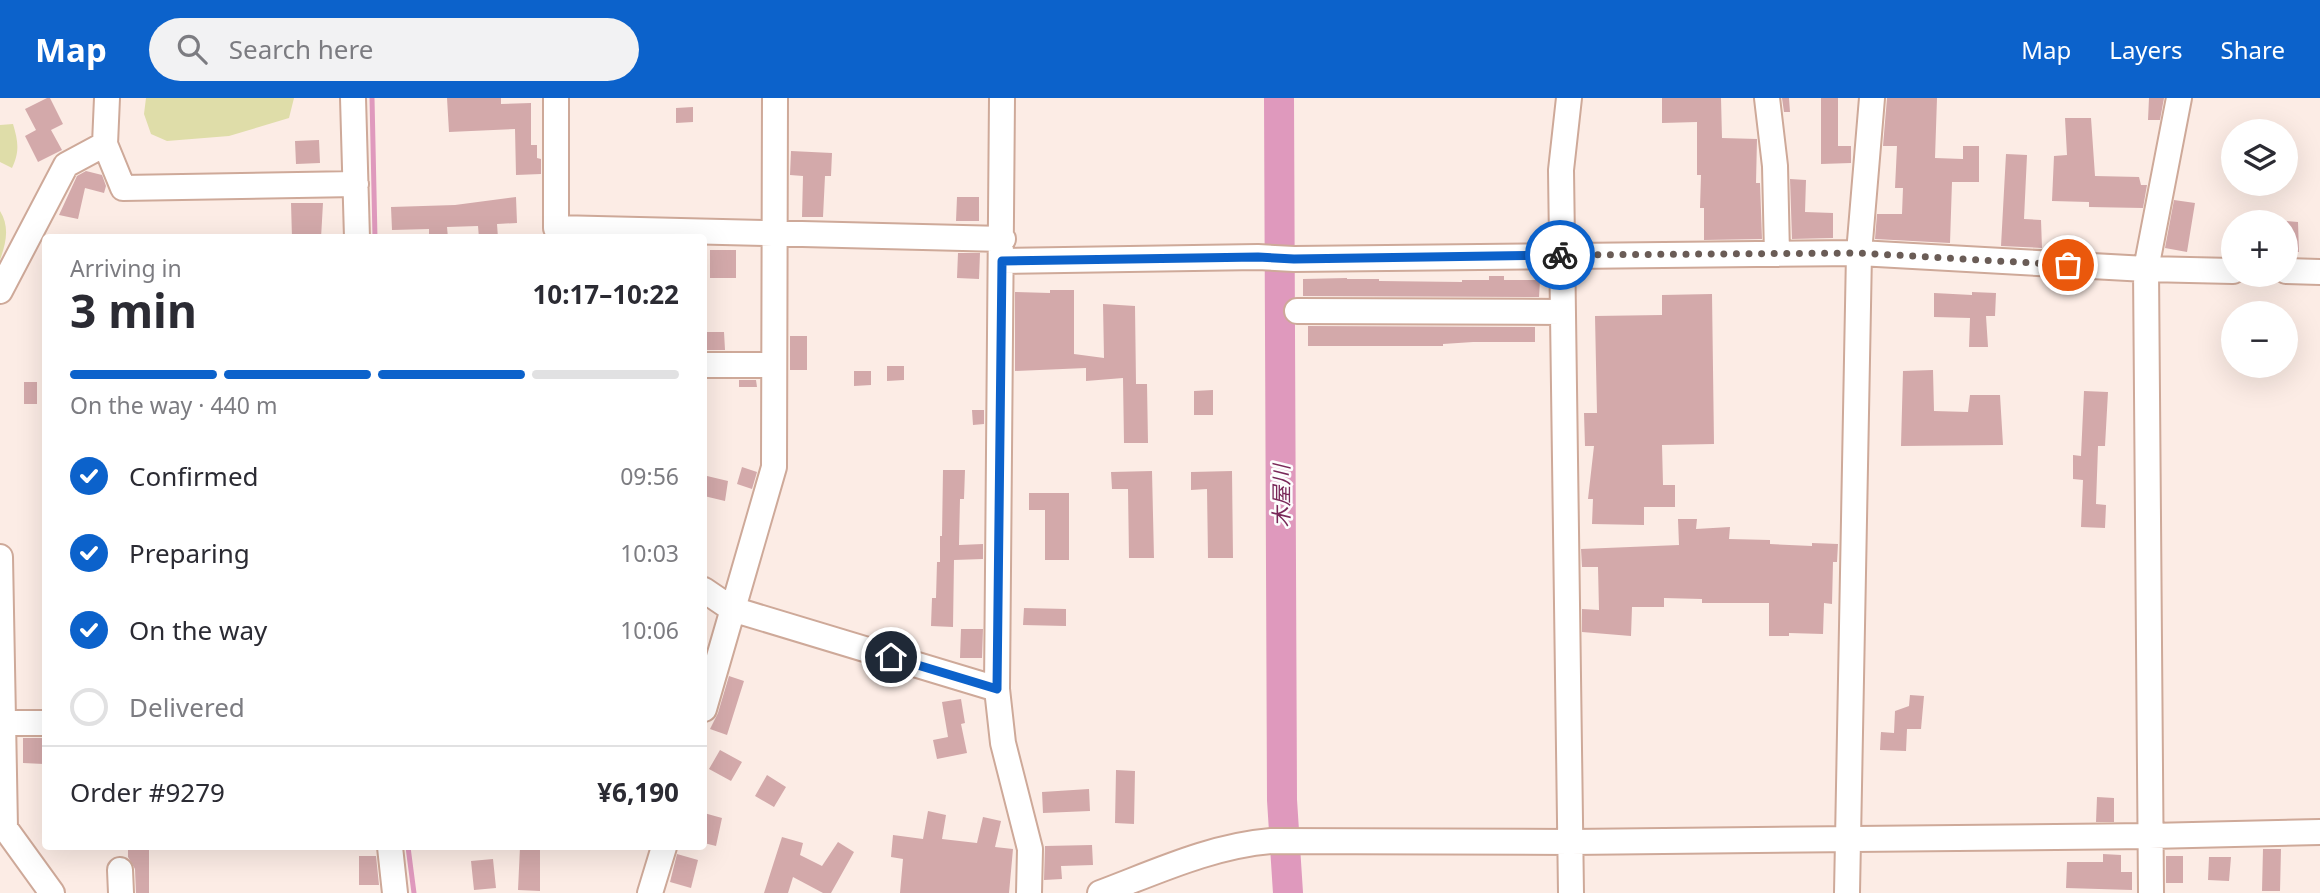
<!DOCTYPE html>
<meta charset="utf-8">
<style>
:root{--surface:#fff;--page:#f2f2f3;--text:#2b2b33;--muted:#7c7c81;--line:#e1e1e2;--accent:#0c62cb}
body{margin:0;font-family:"Noto Sans","Noto Sans JP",sans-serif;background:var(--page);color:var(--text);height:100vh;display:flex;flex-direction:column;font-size:26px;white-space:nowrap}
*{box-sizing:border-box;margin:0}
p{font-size:23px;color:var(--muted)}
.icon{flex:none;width:38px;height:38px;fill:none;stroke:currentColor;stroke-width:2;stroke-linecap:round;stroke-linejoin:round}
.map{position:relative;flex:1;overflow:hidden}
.details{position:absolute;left:42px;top:136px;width:665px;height:616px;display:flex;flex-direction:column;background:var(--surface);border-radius:7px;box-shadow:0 7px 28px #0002}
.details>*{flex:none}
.fabs{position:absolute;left:2221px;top:21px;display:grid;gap:14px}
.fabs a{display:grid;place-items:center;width:77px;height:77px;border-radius:50%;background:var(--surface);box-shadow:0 7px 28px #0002;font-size:35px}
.pin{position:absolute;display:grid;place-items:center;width:60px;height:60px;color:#fff;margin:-30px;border:4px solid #fff;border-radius:50%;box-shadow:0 2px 7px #0007}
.courier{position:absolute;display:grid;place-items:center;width:70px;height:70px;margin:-35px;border:5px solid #0c62cb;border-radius:50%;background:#fff;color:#222;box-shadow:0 2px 9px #0007}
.summary em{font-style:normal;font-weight:700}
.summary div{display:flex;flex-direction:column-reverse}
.summary{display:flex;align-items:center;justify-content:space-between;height:119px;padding:0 28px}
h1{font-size:46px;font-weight:700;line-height:52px}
.bar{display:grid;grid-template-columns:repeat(4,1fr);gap:10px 7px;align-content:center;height:84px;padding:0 28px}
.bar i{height:9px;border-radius:5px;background:var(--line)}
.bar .on{background:var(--accent)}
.bar p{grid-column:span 4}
.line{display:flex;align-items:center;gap:18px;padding:0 28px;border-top:2px solid var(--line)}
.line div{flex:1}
ol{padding:0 28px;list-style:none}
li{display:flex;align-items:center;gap:21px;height:77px}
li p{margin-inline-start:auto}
li .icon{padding:7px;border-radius:50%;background:var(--accent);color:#fff;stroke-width:4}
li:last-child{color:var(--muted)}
li i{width:38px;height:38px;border:4px solid var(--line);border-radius:50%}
header{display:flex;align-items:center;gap:42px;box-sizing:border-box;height:98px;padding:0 35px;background:var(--accent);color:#fff}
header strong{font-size:33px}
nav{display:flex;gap:38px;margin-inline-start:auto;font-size:24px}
.search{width:490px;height:63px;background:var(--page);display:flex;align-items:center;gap:18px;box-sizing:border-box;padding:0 24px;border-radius:38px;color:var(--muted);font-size:26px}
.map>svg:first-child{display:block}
.green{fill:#dfdda9}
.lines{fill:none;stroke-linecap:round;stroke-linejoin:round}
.stream{stroke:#df99bd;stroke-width:5}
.river{stroke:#df99bd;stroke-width:30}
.building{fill:#d3a9aa}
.minor-casing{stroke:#cea999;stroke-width:28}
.minor{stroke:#fff;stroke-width:24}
.done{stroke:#6a5c56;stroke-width:7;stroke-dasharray:0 12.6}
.route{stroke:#0c62cb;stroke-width:9}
.labels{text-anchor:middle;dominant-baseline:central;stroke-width:5;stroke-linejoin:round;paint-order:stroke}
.water-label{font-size:21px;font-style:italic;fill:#792859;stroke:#fdfdfd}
</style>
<header>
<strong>Map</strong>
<div class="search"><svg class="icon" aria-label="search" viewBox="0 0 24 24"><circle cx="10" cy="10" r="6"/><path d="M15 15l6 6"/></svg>Search here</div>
<nav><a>Map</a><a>Layers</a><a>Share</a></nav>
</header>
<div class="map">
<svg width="2320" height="795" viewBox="0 0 2320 795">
<rect width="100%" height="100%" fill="#fcece5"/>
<path class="green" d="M146 0H294L289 20 229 38 167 43 151 36 144 16Z
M13 26C18 43 20 53 12 70L0 64V27Z
M0 113C10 129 6 145 0 162Z"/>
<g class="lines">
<path class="stream" d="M372 0 375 140
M408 749 414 795"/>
<path class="river" d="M1279 0 1282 702 1288 795"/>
</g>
<path class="building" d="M47 0H50L63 26 51 32 62 52 38 64 25 38 36 32 25 11Z
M447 0H501V6L531 5V47H537V60L541 61V76L516 77 515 31 449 34Z
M1662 0H1721L1722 40 1757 41 1756 85H1760L1762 141 1704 142V110H1700L1701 77H1697V24L1662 25Z
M1782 0H1789L1790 14H1784Z
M1821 0H1838V48H1851V65L1821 66Z
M1887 0H1937L1935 60 1963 61V48H1979V84H1952L1950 145 1875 141 1877 116H1902L1903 90H1895L1897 48H1883Z
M2149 0H2164L2160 22H2148Z
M693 9V24L676 25V10Z
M2065 20H2091L2095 78 2139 79 2141 87H2147L2143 110 2089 109V104L2052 103 2054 58 2067 57Z
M319 42 320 65 296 66 295 43Z
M791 53 832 55 831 78H825L823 119H802L803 78 790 77Z
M2006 56 2027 57 2024 121 2041 122 2042 150 2001 148Z
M86 73 102 77 106 88 104 95 85 90 78 121 59 117 77 78Z
M1790 81 1806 82 1805 114 1833 115V140L1792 141Z
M516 99 517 125 497 126 498 140H479L478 128 447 129 448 140H429V131L392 132 391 109 455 107Z
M957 99H979V123H956Z
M2174 102 2195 105 2187 154 2165 150Z
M291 105H323L321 140H292Z
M2286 123 2298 124 2299 154 2286 153Z
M710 152H736V180H710Z
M958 155H980L979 181 957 180Z
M1489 178H1504V182H1540L1539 199 1303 198V181L1347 180V181H1379V183L1462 184V182H1489Z
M1050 192H1074V256L1104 260 1103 206 1135 208 1136 286H1147L1148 345H1124L1123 280 1086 283V270L1015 273V194L1050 195Z
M1972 194 1996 195 1995 218H1986L1988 249H1969L1970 220 1934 219V195L1972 197Z
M1712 196 1714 346 1662 347 1663 387H1675V409H1644V427L1592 426 1593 401H1588L1594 348H1585L1584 315H1597L1595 218 1662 217V197Z
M1308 228 1535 229V244H1473L1443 246V248H1308Z
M704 234H724L725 252H704Z
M790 238H807V272H790Z
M887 268H904V282L887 283Z
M1933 272 1934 313 1968 314 1970 297H2000L2003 347 1901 348 1903 273Z
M854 273H871V287L854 288Z
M739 282H756L757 289H739Z
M24 284H37V306H24Z
M1213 292V317H1194V293Z
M2084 293 2108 294 2105 348H2098L2096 406 2106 407 2105 430 2081 429 2083 382 2073 381V357L2081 358Z
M972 312H984V326L973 327Z
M742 369 757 374 752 391 737 386Z
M943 372H965L964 401H960L959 447 983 446V461L954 462 953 529 931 528 932 500H936L937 464H940V438H942Z
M1152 373 1154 460H1129L1128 391H1112L1111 374Z
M1232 373 1233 460H1208L1207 391 1191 392V374Z
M707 378 728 383 725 403 704 398Z
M1029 395H1069V462H1045V412H1029Z
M1678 421H1697L1696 431 1730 429 1729 441 1770 442V446L1812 448V445L1838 446 1837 464H1833L1832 506 1824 505 1823 536 1789 535V538H1769V505H1702V501L1664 500V509H1632L1631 538 1582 534V511L1599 512 1598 469H1582L1581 451 1679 447Z
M1024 510 1066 511V528L1023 527Z
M961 531H983L982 560H960Z
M729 578 744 583 727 637 710 631 718 615Z
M1910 597 1924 598 1921 631H1907L1906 653 1880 652 1881 634 1894 635 1895 613 1909 608Z
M961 601 965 625 961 626 967 655 937 661 933 642 948 639 942 604Z
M23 640H45L44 666 23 665Z
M720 652 742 664 731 683 709 671Z
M1116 672 1135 673 1134 726 1115 725Z
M767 677 786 689 774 709 755 698Z
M1089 691 1090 713 1043 715 1042 694Z
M2097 699 2114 700V724H2096Z
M928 713 946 717 942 741 977 745 983 719 1001 723 995 749 1013 751 1009 795H900L903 761 891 759 893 737 923 741Z
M704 715 722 720 716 748 704 745Z
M782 739 803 745 800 757 822 768 838 744 854 754 831 795H823L793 779 788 795H764Z
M1092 747 1093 767 1061 768 1062 781 1044 782 1045 748Z
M520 749H540V793L518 792Z
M128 751 149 752V795H136L135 771 128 759Z
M2263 751H2281L2280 793H2262Z
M677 756 698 762 691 790 670 784Z
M2103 756 2121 757V774H2132V792L2066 790 2067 764H2103Z
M359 758H376L379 787H359Z
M2166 758H2183V785H2166Z
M2209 759H2231L2229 783 2208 782Z
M493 761 496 790 474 792 471 763Z"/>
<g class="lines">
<g class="minor-casing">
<path id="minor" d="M353 0 357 140
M556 0V130L1003 141
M1002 0 997 591 1003 645 1030 751 1029 795
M1569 0 1561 72 1571 795
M1767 0 1775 68 1777 156
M105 46 123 90 356 86
M1002 163 1258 159 1294 161 1859 155 2146 171 2233 173
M2286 173 2320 174
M0 193 66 67 105 46 107 0
M1297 213 1563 214
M704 267H773
M0 459 5 730 52 795
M704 492 732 511 997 591
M704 611 774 369 775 0
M0 625H46
M390 749 395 795
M120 772 121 795
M650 795 664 749
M1100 795C1156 774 1211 748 1271 743L1571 744 2150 738 2320 734
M1847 795 1859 155 1872 0
M2151 795 2146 171 2179 0"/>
</g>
<use href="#minor" class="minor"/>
</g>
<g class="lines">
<path class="done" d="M1560 157 1859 155 2068 167"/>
<path class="route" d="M891 559 997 591 1002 163 1258 159 1294 161 1560 157"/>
</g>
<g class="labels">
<g class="water-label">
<text transform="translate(1281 398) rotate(-90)">木屋川</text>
</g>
</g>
</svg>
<div class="fabs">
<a><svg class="icon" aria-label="layers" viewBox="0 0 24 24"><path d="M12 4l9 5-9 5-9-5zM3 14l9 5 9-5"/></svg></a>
<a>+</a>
<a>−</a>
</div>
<div class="pin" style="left:2068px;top:167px;background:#ea580c"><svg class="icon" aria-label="bag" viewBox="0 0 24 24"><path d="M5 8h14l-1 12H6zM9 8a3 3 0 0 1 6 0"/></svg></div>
<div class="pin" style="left:891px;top:559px;background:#1f2937"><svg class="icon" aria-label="home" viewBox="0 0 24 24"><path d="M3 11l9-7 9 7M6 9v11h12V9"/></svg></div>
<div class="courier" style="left:1560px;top:157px"><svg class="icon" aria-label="bike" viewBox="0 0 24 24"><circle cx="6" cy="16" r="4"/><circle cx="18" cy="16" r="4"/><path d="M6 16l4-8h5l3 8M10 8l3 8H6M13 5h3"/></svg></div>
<section class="details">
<div class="summary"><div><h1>3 min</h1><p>Arriving in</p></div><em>10:17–10:22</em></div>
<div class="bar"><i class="on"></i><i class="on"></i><i class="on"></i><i></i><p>On the way · 440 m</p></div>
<ol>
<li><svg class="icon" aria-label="check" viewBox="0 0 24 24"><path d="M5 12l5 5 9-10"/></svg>Confirmed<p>09:56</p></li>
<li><svg class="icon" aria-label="check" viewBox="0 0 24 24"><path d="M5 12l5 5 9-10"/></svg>Preparing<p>10:03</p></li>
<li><svg class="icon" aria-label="check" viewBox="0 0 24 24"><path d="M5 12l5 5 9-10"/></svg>On the way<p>10:06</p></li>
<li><i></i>Delivered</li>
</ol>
<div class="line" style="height:91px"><div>Order #9279</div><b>¥6,190</b></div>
</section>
</div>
